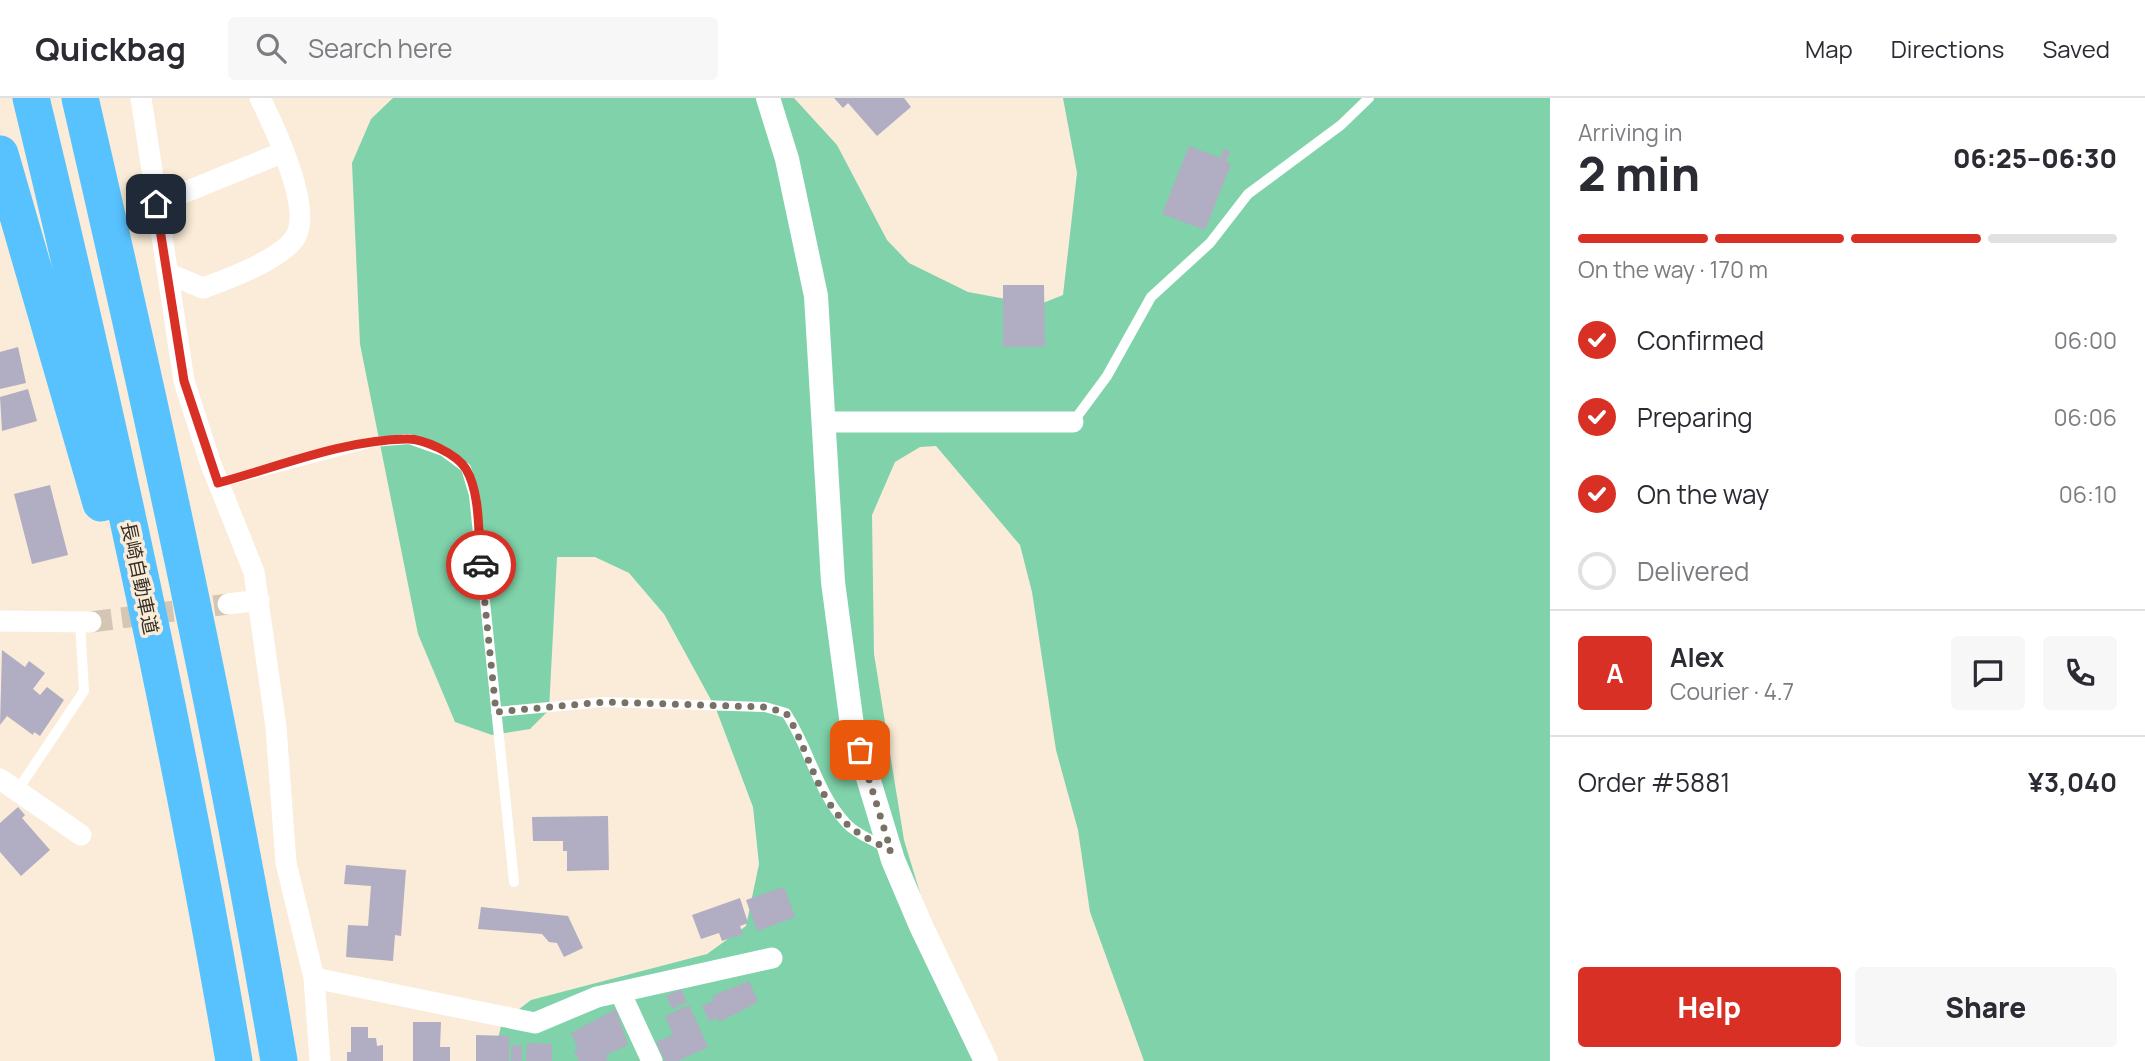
<!DOCTYPE html>
<meta charset="utf-8">
<style>
:root{--surface:#fff;--page:#f7f7f7;--text:#2b2b33;--muted:#7c7c81;--line:#e1e1e2;--accent:#d93025}
body{margin:0;font-family:Manrope,"Noto Sans JP",sans-serif;background:var(--page);color:var(--text);height:100vh;display:flex;flex-direction:column;font-size:26px;white-space:nowrap}
*{box-sizing:border-box;margin:0}
p{font-size:23px;color:var(--muted)}
.icon{flex:none;width:38px;height:38px;fill:none;stroke:currentColor;stroke-width:2;stroke-linecap:round;stroke-linejoin:round}
.map{position:relative;flex:1;overflow:hidden}
.drawer{display:flex;flex-direction:column;background:var(--surface);width:595px}
.drawer>*{flex:none}
.pin{position:absolute;display:grid;place-items:center;width:60px;height:60px;color:#fff;margin:-30px;border-radius:14px;box-shadow:0 4px 10px #0006}
.courier{position:absolute;display:grid;place-items:center;width:70px;height:70px;margin:-35px;border:5px solid #d93025;border-radius:50%;background:#fff;color:#222;box-shadow:0 2px 9px #0007}
.head em{font-style:normal;font-weight:800}
.head div{display:flex;flex-direction:column-reverse}
.head{display:flex;align-items:center;justify-content:space-between;height:119px;padding:0 28px}
h1{font-size:46px;font-weight:800;line-height:52px}
.bar{display:grid;grid-template-columns:repeat(4,1fr);gap:10px 7px;align-content:center;height:84px;padding:0 28px}
.bar i{height:9px;border-radius:5px;background:var(--line)}
.bar .current{background:var(--accent)}
.bar p{grid-column:span 4}
.line{display:flex;align-items:center;gap:18px;padding:0 28px;border-top:2px solid var(--line)}
.line div{flex:1}
.round{display:grid;place-items:center;flex:none;width:74px;height:74px;border-radius:7px;background:var(--page)}
ol{padding:0 28px;list-style:none}
li{display:flex;align-items:center;gap:21px;height:77px}
li p{margin-inline-start:auto}
li .icon{padding:7px;border-radius:50%;background:var(--accent);color:#fff;stroke-width:4}
li:last-child{color:var(--muted)}
li i{width:38px;height:38px;border:4px solid var(--line);border-radius:50%}
.primary-button{display:flex;gap:14px;margin-top:auto;padding:14px 28px}
.primary-button a{flex:1;height:80px;border-radius:7px;background:var(--accent);color:#fff;font-size:28px;font-weight:800;line-height:80px;text-align:center}
.primary-button a+a{background:var(--page);color:var(--text)}
header{display:flex;align-items:center;gap:42px;box-sizing:border-box;height:98px;padding:0 35px;background:var(--surface);border-bottom:2px solid var(--line)}
header strong{font-size:33px}
nav{display:flex;gap:38px;margin-inline-start:auto;font-size:24px}
.search{width:490px;height:63px;background:var(--page);display:flex;align-items:center;gap:18px;box-sizing:border-box;padding:0 24px;border-radius:7px;color:var(--muted);font-size:26px}
main{display:flex;flex:1;min-height:0}
.map>svg:first-child{display:block}
.green{fill:#7fd2aa}
.building{fill:#b1adc2}
.lines{fill:none;stroke-linecap:round;stroke-linejoin:round}
.minor-tunnel{stroke:#d3c6b5;stroke-width:21;stroke-dasharray:21 10;stroke-linecap:butt}
.service{stroke:#fff;stroke-width:10}
.minor{stroke:#fff;stroke-width:21}
.tertiary{stroke:#fff;stroke-width:24}
.motorway{stroke:#58c2fe;stroke-width:37}
.done{stroke:#7a7166;stroke-width:7;stroke-dasharray:0 12.6}
.route{stroke:#d93025;stroke-width:9}
.labels{text-anchor:middle;dominant-baseline:central;stroke-width:7;stroke-linejoin:round;paint-order:stroke}
.street-label{font-size:19px;fill:#352f28;stroke:#faecd8}
</style>
<header>
<strong>Quickbag</strong>
<div class="search"><svg class="icon" aria-label="search" viewBox="0 0 24 24"><circle cx="10" cy="10" r="6"/><path d="M15 15l6 6"/></svg>Search here</div>
<nav><a>Map</a><a>Directions</a><a>Saved</a></nav>
</header>
<main>
<div class="map">
<svg width="1550" height="963" viewBox="0 0 1550 963">
<rect width="100%" height="100%" fill="#faecd8"/>
<path class="green" d="M393 0H794L837 47 887 142 909 165 968 194 1038 207 1063 197 1077 75 1063 0H1550V963H1144L1090 814 1078 732 1056 652 1032 494 1020 447 936 348 920 349 895 364 872 417 874 556 904 742 947 884 981 963H507L496 949 502 924 531 902 707 856 746 828 759 766 753 709 716 611 664 516 629 475 595 459H557L549 612 530 631 492 637 455 624 418 536 360 246 352 65 371 21Z"/>
<path class="building" d="M834 0H904L911 9 877 38 848 5 843 10Z
M1189 48 1220 60 1224 50 1230 53 1226 63 1231 66 1205 132 1162 116Z
M1003 187H1044L1045 249H1003Z
M18 249 26 285 0 291V254Z
M28 291 37 323 2 333 0 299Z
M50 387 68 457 32 466 14 396Z
M2 552 25 569 29 563 45 575 33 591 40 597 47 589 64 602 40 638 34 634 33 637 7 618 0 627Z
M18 709 25 717 22 720 50 752 21 778 0 754V725Z
M608 718 609 772 567 773V753H563V743H533L532 719Z
M346 767 406 772 401 838 395 837 393 863 346 859 348 827 368 828 371 788 344 786Z
M784 789 795 819 757 833 746 802Z
M740 800 748 825 740 828 743 836 722 843 719 835 701 841 692 817Z
M481 809 568 818 583 850 564 859 557 845 549 844 542 836 478 831Z
M749 883 758 904 719 924 717 920 709 923 702 908 714 902 712 898Z
M681 891 687 904 672 911 666 898Z
M689 907 708 949 678 963H665L656 944 673 937 665 918Z
M616 911 628 947 606 957 608 962 606 963H579L574 953 578 951 571 935Z
M413 924H441L440 949H450V963H413Z
M351 929H368V940H376L377 948 383 947V963H347V954H351Z
M476 937 509 938V963H476Z
M527 945 552 946V963H526Z
M511 947H522V963H511Z"/>
<g class="lines">
<path class="minor-tunnel" d="M91 524 228 506"/>
<path class="service" d="M1073 324 1107 278 1151 199 1210 145 1248 96 1341 27 1369 0
M218 385 373 344 409 341 443 353 466 370 474 397 514 784
M496 614 604 604 765 609 786 615C810 651 817 694 847 726 856 736 873 742 884 749
M17 693 84 593 80 524"/>
<path class="minor" d="M141 0 184 283 210 364 254 474 276 629 286 765 314 880 320 963
M156 106 284 54
M169 176 203 190C228 181 283 161 296 138 312 109 274 28 260 0
M823 324H1073
M228 506 259 502
M0 523 91 524
M0 681 81 737
M314 880 535 925 597 899 772 860
M621 896 652 963"/>
<path class="tertiary" d="M768 0 787 61 816 198 833 484 852 627 893 762 921 828 986 963"/>
<path class="motorway" d="M31 0C108 319 179 640 234 963
M80 0C154 320 224 639 279 963
M0 56 101 405"/>
</g>
<g class="lines">
<path class="done" d="M481 467 496 614 604 604 765 609 786 615C809 651 815 699 849 728 861 738 877 745 891 753L860 652"/>
<path class="route" d="M156 106 184 283 218 385C278 369 343 342 406 341 423 340 457 356 466 371 481 396 478 438 481 467"/>
</g>
<g class="labels">
<g class="street-label">
<text transform="translate(140 480) rotate(78)">長崎自動車道</text>
</g>
</g>
</svg>
<div class="pin" style="left:860px;top:652px;background:#ea580c"><svg class="icon" aria-label="bag" viewBox="0 0 24 24"><path d="M5 8h14l-1 12H6zM9 8a3 3 0 0 1 6 0"/></svg></div>
<div class="pin" style="left:156px;top:106px;background:#1f2937"><svg class="icon" aria-label="home" viewBox="0 0 24 24"><path d="M3 11l9-7 9 7M6 9v11h12V9"/></svg></div>
<div class="courier" style="left:481px;top:467px"><svg class="icon" aria-label="car" viewBox="0 0 24 24"><path d="M5 17H2v-5l4-1 3-4h7l3 4 3 1v5h-3M9 17h6M6 11h13"/><circle cx="7" cy="17" r="2"/><circle cx="17" cy="17" r="2"/></svg></div>
</div>
<section class="drawer">
<div class="head"><div><h1>2 min</h1><p>Arriving in</p></div><em>06:25–06:30</em></div>
<div class="bar"><i class="current"></i><i class="current"></i><i class="current"></i><i></i><p>On the way · 170 m</p></div>
<ol>
<li><svg class="icon" aria-label="check" viewBox="0 0 24 24"><path d="M5 12l5 5 9-10"/></svg>Confirmed<p>06:00</p></li>
<li><svg class="icon" aria-label="check" viewBox="0 0 24 24"><path d="M5 12l5 5 9-10"/></svg>Preparing<p>06:06</p></li>
<li><svg class="icon" aria-label="check" viewBox="0 0 24 24"><path d="M5 12l5 5 9-10"/></svg>On the way<p>06:10</p></li>
<li><i></i>Delivered</li>
</ol>
<div class="line" style="height:126px"><b class="round" style="background:var(--accent);color:#fff">A</b><div><b>Alex</b><p>Courier · 4.7</p></div><a class="round"><svg class="icon" aria-label="chat" viewBox="0 0 24 24"><path d="M4 5h16v11H9l-5 4z"/></svg></a><a class="round"><svg class="icon" aria-label="phone" viewBox="0 0 24 24"><path d="M5 4h4l2 5-3 2q2 4 5 5l2-3 5 2v4C11 20 4 13 5 4z"/></svg></a></div>
<div class="line" style="height:91px"><div>Order #5881</div><b>¥3,040</b></div>
<div class="primary-button"><a>Help</a><a>Share</a></div>
</section>
</main>
